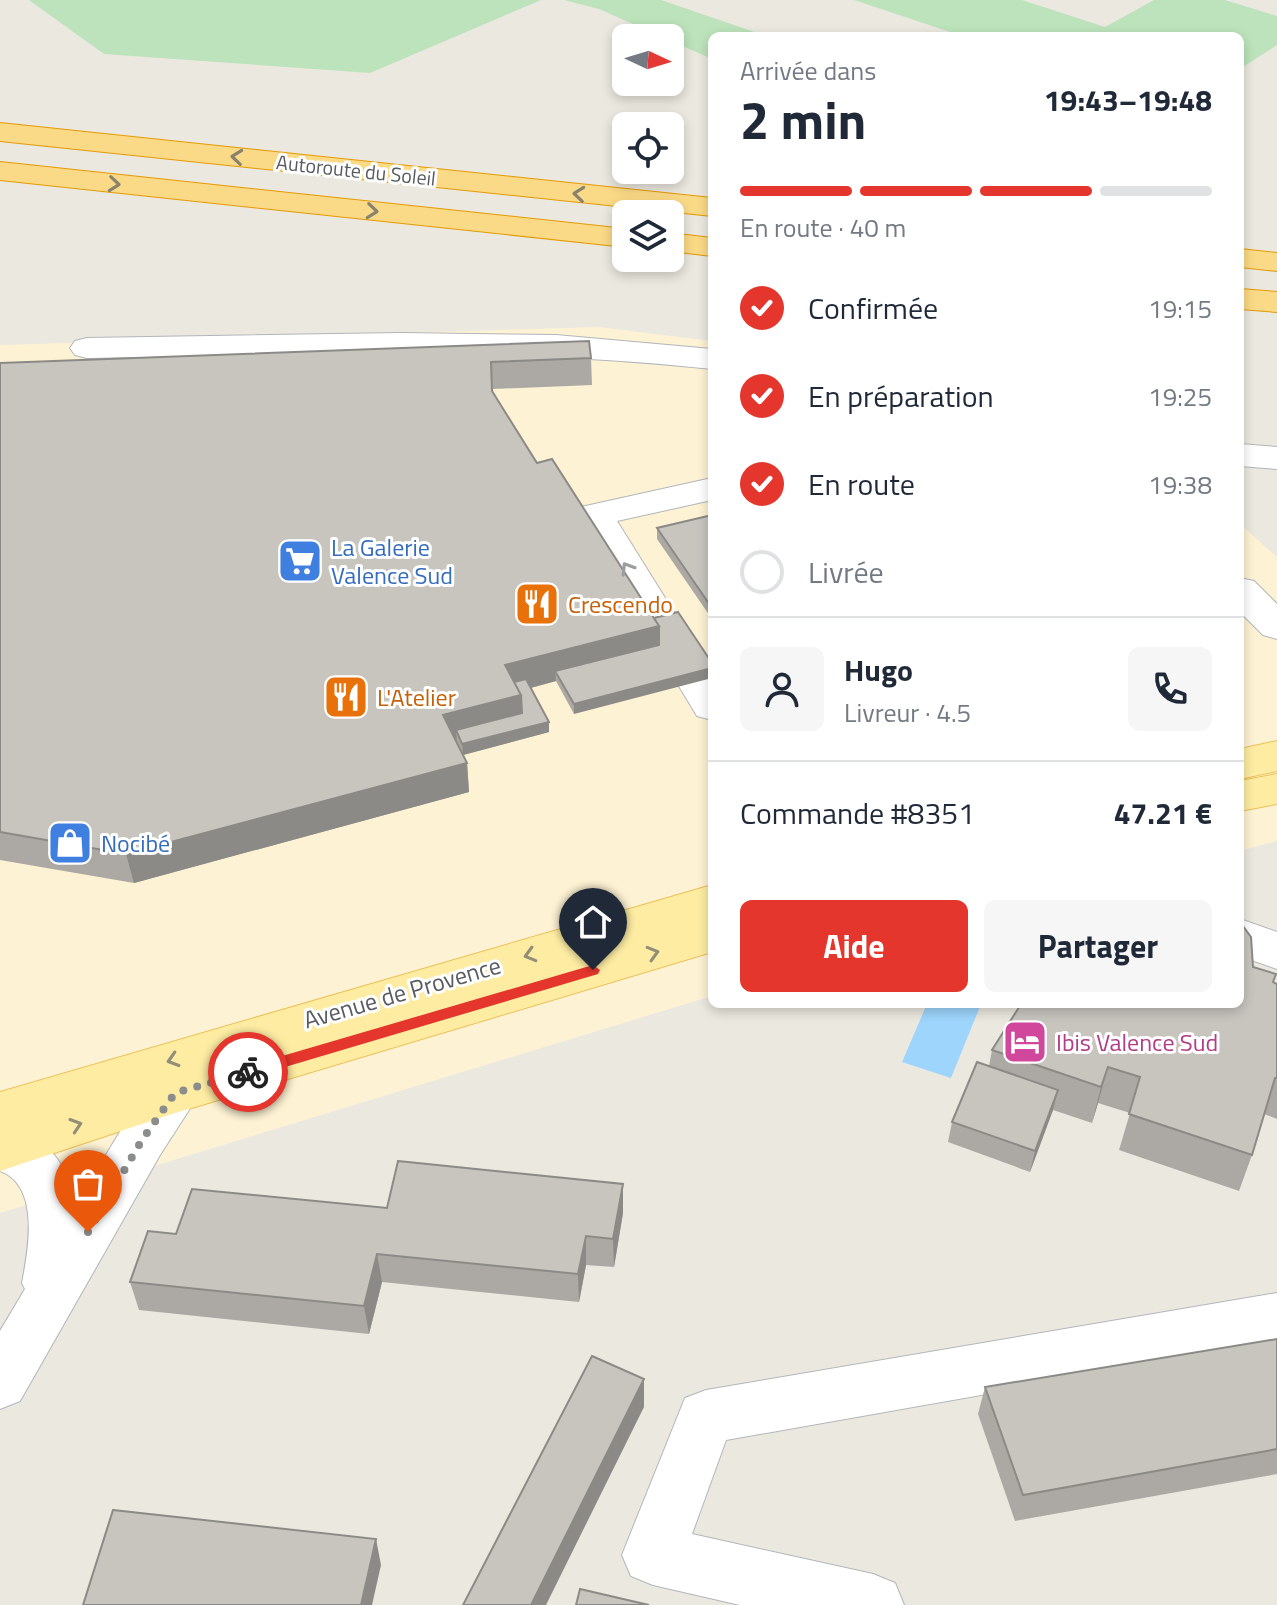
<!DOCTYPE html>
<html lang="fr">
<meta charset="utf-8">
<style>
:root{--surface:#fff;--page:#f6f6f7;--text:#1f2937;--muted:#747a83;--line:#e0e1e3;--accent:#e4362c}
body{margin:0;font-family:"Titillium Web",sans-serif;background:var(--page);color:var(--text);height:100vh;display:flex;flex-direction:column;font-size:30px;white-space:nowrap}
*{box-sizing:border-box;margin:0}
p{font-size:26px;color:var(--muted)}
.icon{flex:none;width:44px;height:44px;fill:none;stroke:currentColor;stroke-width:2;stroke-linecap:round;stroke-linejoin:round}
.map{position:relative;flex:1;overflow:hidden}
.drawer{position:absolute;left:708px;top:32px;width:536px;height:976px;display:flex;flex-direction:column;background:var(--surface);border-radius:12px;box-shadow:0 4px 12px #0003}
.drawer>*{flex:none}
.needle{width:52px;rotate:94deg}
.controls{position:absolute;left:612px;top:24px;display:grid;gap:16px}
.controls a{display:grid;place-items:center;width:72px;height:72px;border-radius:12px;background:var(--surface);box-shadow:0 4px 12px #0003;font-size:40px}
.pin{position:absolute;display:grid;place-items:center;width:68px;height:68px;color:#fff;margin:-82px -34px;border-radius:50% 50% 50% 0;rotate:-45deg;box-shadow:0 0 8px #0007}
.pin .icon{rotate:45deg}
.courier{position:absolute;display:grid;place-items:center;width:80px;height:80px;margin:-40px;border:6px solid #e4362c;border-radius:50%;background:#fff;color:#222;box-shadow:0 2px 10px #0007}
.overview em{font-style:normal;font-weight:700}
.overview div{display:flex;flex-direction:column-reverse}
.overview{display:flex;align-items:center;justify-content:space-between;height:136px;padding:0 32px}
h1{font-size:52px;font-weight:700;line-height:60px}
.bar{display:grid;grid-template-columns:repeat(4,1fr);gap:12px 8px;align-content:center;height:96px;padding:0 32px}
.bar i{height:10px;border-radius:6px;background:var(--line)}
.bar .current{background:var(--accent)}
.bar p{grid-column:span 4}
.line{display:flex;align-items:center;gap:20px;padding:0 32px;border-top:2px solid var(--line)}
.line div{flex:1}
.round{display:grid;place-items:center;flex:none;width:84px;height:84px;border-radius:12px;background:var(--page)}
ol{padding:0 32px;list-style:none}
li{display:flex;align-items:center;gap:24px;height:88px}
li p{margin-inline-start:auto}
li .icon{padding:8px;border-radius:50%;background:var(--accent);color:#fff;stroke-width:4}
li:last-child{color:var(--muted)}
li i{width:44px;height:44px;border:4px solid var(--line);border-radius:50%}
.cta{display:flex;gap:16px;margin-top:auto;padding:16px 32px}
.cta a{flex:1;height:92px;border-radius:12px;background:var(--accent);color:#fff;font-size:32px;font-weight:700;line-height:92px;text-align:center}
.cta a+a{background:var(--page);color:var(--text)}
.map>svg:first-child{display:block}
.commercial{fill:#fdf2d3}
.green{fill:#bce3bb}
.water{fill:#9ed5fd}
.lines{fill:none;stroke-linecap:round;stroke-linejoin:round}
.minor-casing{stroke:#b2b6ba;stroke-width:2}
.major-casing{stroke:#edc056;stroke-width:2}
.highway-casing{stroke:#e59a05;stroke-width:2}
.minor{fill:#fff;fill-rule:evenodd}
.major{fill:#fdeca2;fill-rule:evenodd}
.highway{fill:#fada87;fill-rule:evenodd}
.wall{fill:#aca9a4}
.shaded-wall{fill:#8c8a86}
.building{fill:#c8c5bf;stroke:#8c8a86;stroke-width:2}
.oneway{stroke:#89826c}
.oneway2{stroke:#9b9da0}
.oneway3{stroke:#928e77}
.route{fill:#e4362c}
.done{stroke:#8b8d8c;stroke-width:8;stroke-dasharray:0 14.4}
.labels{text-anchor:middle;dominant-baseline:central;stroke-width:6;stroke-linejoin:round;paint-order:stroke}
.far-street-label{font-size:20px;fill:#585c60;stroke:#fff}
.shop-label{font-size:24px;fill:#366cbe;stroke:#fff;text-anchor:start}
.food-label{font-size:24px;fill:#c56008;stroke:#fff;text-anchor:start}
.street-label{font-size:24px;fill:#585c60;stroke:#fff}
.hotel-label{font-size:24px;fill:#b23c85;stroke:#fff;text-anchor:start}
</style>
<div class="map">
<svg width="1277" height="1605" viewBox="0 0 1277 1605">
<rect width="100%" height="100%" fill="#ebe8df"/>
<path class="commercial" d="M599 327 712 341V996L0 1213V345Z
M1240 524 1277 557V841L1240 851Z"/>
<path class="green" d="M29 0H541L370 73 104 54Z
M564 0H661L766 36H712V59L599 9Z
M854 0H1022L1105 27 1154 0H1225L1277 16V45L1240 69V36H962Z"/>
<path class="water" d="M927 1004H981L951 1078 902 1062Z"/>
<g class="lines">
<g class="minor-casing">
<path id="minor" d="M400 333 556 335 712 349V369C504 346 296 355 87 358L75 355 70 348 75 341 87 338Z
M1240 444 1277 447V469L1240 466Z
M712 478V500L617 521 712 673V720L697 716 575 515 581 507Z
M1240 578 1254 581 1277 604V639L1263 635 1240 612Z
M1240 919 1277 932V969L1240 956Z
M175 1073 193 1079 200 1093 160 1155 20 1401 0 1409V1331L25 1289 22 1283C28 1251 41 1186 0 1171V1129C47 1135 64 1159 77 1203L124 1125 157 1079Z
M1277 1293V1343L726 1440 692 1534 873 1574 895 1583 904 1605H740L653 1585 631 1576 622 1555 685 1398 706 1390Z"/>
</g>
<g class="major-casing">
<path id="major" d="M1277 741V771L1240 779V749Z
M1277 774V804L1240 811V781Z
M712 885V952L175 1113 0 1171V1092Z"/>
</g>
<g class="highway-casing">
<path id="highway" d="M0 123 712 198V216L0 141Z
M0 162 626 229V247L0 180Z
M670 233 712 238V256L670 251Z
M1240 249 1277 253V271L1240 267Z
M1240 289 1277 292V312L1240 309Z"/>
</g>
<use href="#minor" class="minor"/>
<use href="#major" class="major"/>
<use href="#highway" class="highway"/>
</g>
<path class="wall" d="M591 358 592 385 493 389V393L537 463 654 618 574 714 556 681 531 688 549 722V732L463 755 467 763 469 792 134 883 0 860V363Z
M712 515V619L657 539V528Z
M1253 967 1273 982 1277 984V1119L1264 1114 1252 1155 1239 1191 1119 1150 1130 1113 1098 1103 1092 1123 1053 1110 1030 1172 948 1142 952 1122 989 1066 992 1050Z
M623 1184V1213L614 1267 586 1265 579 1302 382 1282 369 1334 139 1310 130 1282 176 1234Z
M1277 1339V1474L1015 1521 978 1414 985 1387Z"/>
<path class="shaded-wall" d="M659 626V655L555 671 556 681 511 693 505 665Z
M712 668V678L574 714V704Z
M521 695 523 724 456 730 457 741 443 715Z
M549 722V732L463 755 462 744Z
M467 763 469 792 134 883 126 854Z
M1108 1067 1098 1103 1092 1123 1101 1087Z
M1058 1090 1053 1110 1030 1172 1035 1151Z
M623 1184V1213L614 1267 613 1239Z
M586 1236V1265L579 1302 578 1274Z
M377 1254 382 1282 369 1334 364 1306Z
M644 1379V1407L546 1605H531Z
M376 1539 381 1565 372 1605H361Z"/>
<path class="building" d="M589 341 591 358 491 362 492 391 537 463 552 459 659 626 505 665 521 695 443 715 467 763 126 854 0 832V363Z
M712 515V608L657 528Z
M678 612 712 663V668L574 704 555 671 659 645V626L654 618Z
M526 679 549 722 462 744 456 730 522 713 521 695 514 682Z
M1240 922 1251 937 1253 967 1276 974 1273 982 1277 984V1078H1275L1252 1155 1129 1114 1140 1077 1108 1067 1101 1087 992 1050 1021 1004H1240Z
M977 1062 1058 1090 1035 1151 952 1122Z
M398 1161 623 1184 613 1239 586 1236 578 1274 377 1254 364 1306 130 1282 148 1231 176 1234 192 1189 387 1208Z
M1277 1339V1449L1023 1495 985 1387Z
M592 1356 644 1379 531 1605H463Z
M113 1510 376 1539 361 1605H83Z
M580 1589 649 1605H576Z"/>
<defs><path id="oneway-chevron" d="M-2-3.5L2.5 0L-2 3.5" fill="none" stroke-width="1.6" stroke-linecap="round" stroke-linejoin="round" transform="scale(2)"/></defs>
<g class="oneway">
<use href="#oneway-chevron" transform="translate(237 157) rotate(-174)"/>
<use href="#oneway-chevron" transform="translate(114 184) rotate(6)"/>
<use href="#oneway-chevron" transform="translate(579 194) rotate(-174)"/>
<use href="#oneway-chevron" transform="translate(372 211) rotate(6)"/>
</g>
<use class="oneway2" href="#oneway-chevron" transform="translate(627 568) rotate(-122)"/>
<g class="oneway3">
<use href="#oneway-chevron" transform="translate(653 953) rotate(-16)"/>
<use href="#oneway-chevron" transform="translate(530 955) rotate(164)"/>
<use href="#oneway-chevron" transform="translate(173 1060) rotate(163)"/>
<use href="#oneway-chevron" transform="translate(76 1125) rotate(-18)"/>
</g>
<path class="route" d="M593 965 600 970 598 974 248 1078 241 1072 248 1066Z"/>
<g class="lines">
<path class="done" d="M88 1232 142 1140 175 1093 248 1072"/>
</g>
<defs>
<g id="supermarket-square" transform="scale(2.3)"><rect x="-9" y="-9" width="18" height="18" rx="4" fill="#3f7fe0" stroke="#fff"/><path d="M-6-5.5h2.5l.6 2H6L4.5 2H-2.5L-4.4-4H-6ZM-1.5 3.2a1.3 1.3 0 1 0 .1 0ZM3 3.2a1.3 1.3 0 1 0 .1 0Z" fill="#fff"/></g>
<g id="restaurant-square" transform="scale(2.3)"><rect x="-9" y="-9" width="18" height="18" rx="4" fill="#e8710a" stroke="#fff"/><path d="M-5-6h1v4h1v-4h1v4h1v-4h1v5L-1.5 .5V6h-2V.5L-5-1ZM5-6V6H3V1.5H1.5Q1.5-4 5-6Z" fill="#fff"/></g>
<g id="shop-square" transform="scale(2.3)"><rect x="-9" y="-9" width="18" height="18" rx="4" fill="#3f7fe0" stroke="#fff"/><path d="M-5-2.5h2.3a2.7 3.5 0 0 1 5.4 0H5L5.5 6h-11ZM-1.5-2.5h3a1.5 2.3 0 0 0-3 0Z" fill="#fff"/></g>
<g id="hotel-square" transform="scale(2.3)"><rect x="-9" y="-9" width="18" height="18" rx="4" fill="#d1479c" stroke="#fff"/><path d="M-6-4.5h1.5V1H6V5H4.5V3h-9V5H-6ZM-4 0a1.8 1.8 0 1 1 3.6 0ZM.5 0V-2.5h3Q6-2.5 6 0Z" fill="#fff"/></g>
</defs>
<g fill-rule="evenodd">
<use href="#supermarket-square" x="300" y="561"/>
<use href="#restaurant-square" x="537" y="604"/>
<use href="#restaurant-square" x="346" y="697"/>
<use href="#shop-square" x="70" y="843"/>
<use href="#hotel-square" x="1025" y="1042"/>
</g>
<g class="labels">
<g class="far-street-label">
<text transform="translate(356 170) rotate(6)">Autoroute du Soleil</text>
</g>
<g class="shop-label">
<text x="331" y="547">La Galerie<tspan x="331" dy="28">Valence Sud</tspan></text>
<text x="101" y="843">Nocibé</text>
</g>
<g class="food-label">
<text x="568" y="604">Crescendo</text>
<text x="377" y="697">L'Atelier</text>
</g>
<g class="street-label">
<text transform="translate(402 992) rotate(-16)">Avenue de Provence</text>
</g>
<g class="hotel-label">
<text x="1056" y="1042">Ibis Valence Sud</text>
</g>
</g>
</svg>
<div class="controls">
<a><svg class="needle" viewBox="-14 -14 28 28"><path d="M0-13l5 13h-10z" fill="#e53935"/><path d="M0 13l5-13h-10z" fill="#747a83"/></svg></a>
<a><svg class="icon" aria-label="locate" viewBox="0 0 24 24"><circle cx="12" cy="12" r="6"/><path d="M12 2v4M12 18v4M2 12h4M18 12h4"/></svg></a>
<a><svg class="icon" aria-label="layers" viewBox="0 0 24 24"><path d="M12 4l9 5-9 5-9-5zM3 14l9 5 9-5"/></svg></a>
</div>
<div class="pin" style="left:88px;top:1232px;background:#ea580c"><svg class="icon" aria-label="bag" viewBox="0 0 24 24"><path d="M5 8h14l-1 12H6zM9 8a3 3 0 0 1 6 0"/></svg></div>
<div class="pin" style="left:593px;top:970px;background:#1f2937"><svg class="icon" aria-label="home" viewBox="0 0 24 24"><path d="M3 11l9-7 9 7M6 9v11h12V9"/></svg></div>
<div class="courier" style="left:248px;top:1072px"><svg class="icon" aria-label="bike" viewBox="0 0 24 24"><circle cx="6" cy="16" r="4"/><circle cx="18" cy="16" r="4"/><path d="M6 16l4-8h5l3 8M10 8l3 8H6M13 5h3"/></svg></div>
<section class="drawer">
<div class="overview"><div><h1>2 min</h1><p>Arrivée dans</p></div><em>19:43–19:48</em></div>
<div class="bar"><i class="current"></i><i class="current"></i><i class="current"></i><i></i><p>En route · 40 m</p></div>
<ol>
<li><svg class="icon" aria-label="check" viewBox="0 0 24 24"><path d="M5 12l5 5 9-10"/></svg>Confirmée<p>19:15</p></li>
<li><svg class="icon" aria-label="check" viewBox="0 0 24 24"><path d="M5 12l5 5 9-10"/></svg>En préparation<p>19:25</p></li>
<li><svg class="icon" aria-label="check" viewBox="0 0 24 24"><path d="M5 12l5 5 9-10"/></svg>En route<p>19:38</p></li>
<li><i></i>Livrée</li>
</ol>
<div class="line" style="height:144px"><a class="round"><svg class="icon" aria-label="person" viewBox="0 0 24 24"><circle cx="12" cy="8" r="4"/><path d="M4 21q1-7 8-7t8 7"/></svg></a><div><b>Hugo</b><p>Livreur · 4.5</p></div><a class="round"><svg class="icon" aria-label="phone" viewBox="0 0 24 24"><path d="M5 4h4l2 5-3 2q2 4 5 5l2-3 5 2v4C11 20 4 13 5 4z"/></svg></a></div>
<div class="line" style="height:104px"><div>Commande #8351</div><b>47.21 €</b></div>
<div class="cta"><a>Aide</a><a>Partager</a></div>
</section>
</div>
